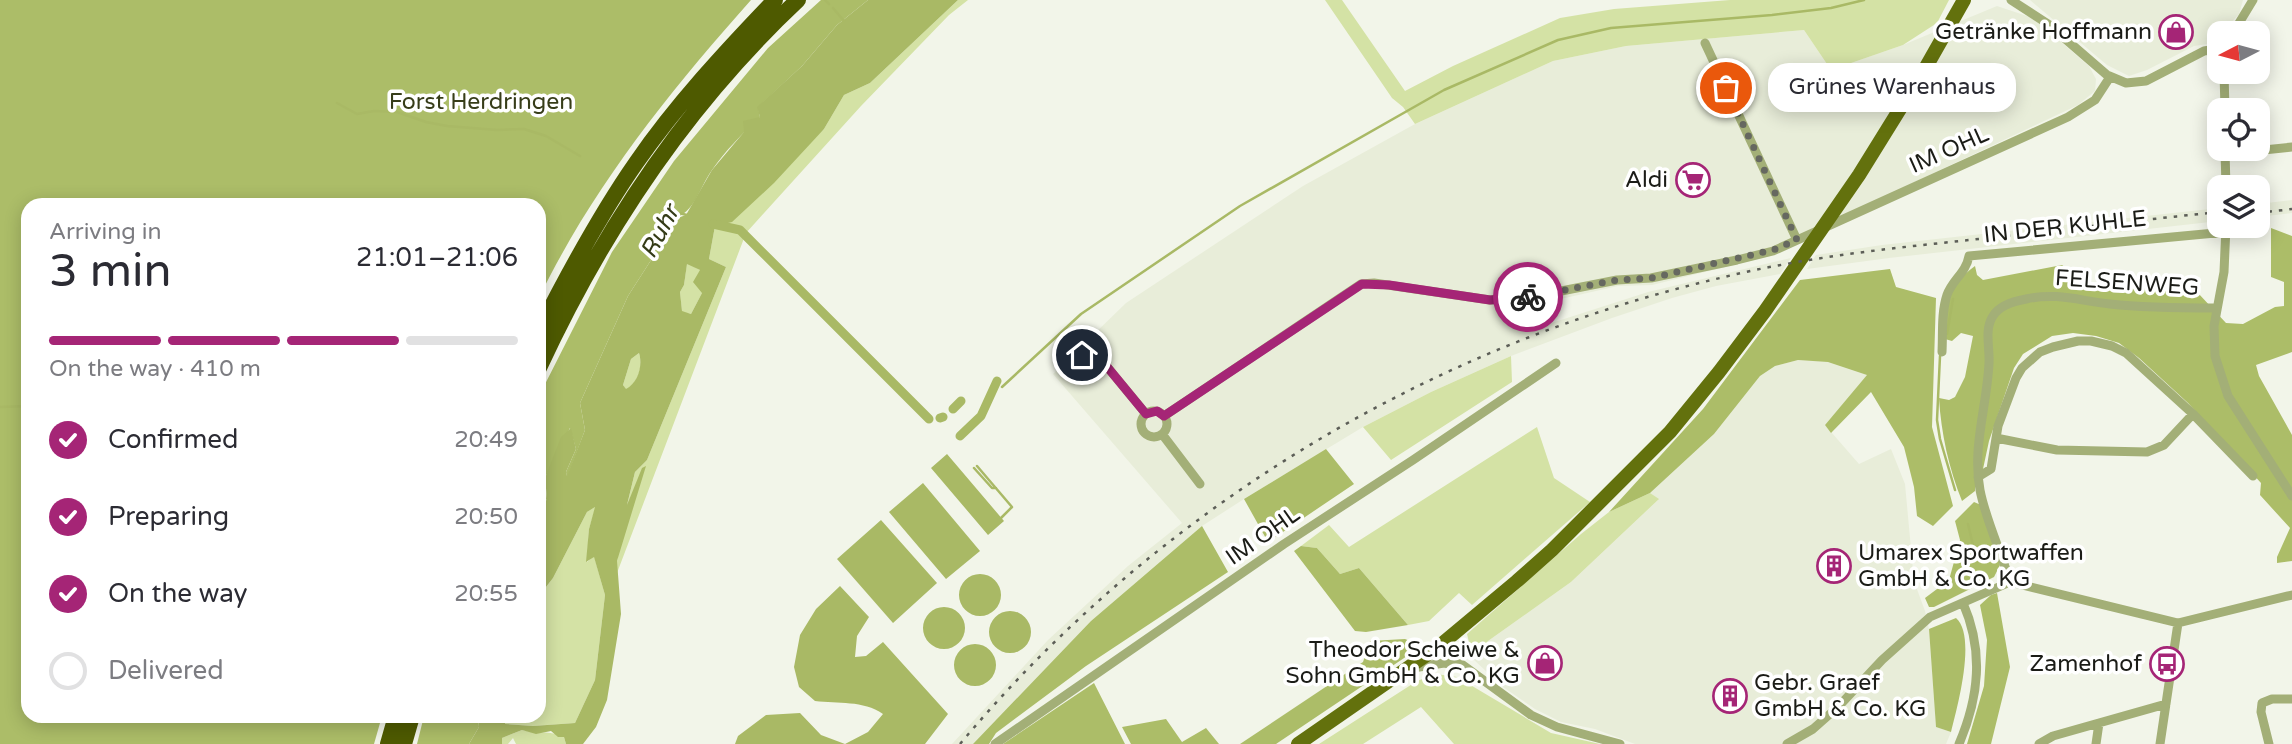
<!DOCTYPE html>
<meta charset="utf-8">
<style>
:root{--surface:#fff;--page:#f7f7f7;--text:#2b2b33;--muted:#7c7c81;--line:#e1e1e2;--accent:#a52576}
body{margin:0;font-family:"Varela Round",sans-serif;background:var(--page);color:var(--text);height:100vh;display:flex;flex-direction:column;font-size:26px;white-space:nowrap}
*{box-sizing:border-box;margin:0}
p{font-size:23px;color:var(--muted)}
.icon{flex:none;width:38px;height:38px;fill:none;stroke:currentColor;stroke-width:2;stroke-linecap:round;stroke-linejoin:round}
.map{position:relative;flex:1;overflow:hidden}
.side{position:absolute;left:21px;top:198px;width:525px;height:525px;display:flex;flex-direction:column;background:var(--surface);border-radius:21px;box-shadow:0 4px 18px #0003}
.side>*{flex:none}
.needle{width:46px;rotate:264deg}
.buttons{position:absolute;left:2207px;top:21px;display:grid;gap:14px}
.buttons a{display:grid;place-items:center;width:63px;height:63px;border-radius:14px;background:var(--surface);box-shadow:0 4px 18px #0003;font-size:35px}
.pin{position:absolute;display:grid;place-items:center;width:60px;height:60px;color:#fff;margin:-30px;border:4px solid #fff;border-radius:50%;box-shadow:0 2px 7px #0007}
.courier{position:absolute;display:grid;place-items:center;width:70px;height:70px;margin:-35px;border:5px solid #a52576;border-radius:50%;background:#fff;color:#222;box-shadow:0 2px 9px #0007}
.bubble{position:absolute;height:49px;border-radius:21px;background:var(--surface);box-shadow:0 4px 18px #0003;font-size:23px;font-weight:600;line-height:49px;text-align:center}
.summary em{font-style:normal;font-weight:600}
.summary div{display:flex;flex-direction:column-reverse}
.summary{display:flex;align-items:center;justify-content:space-between;height:119px;padding:0 28px}
h1{font-size:46px;font-weight:600;line-height:52px}
.bar{display:grid;grid-template-columns:repeat(4,1fr);gap:10px 7px;align-content:center;height:84px;padding:0 28px}
.bar i{height:9px;border-radius:5px;background:var(--line)}
.bar .on{background:var(--accent)}
.bar p{grid-column:span 4}
ol{padding:0 28px;list-style:none}
li{display:flex;align-items:center;gap:21px;height:77px}
li p{margin-inline-start:auto}
li .icon{padding:7px;border-radius:50%;background:var(--accent);color:#fff;stroke-width:4}
li:last-child{color:var(--muted)}
li i{width:38px;height:38px;border:4px solid var(--line);border-radius:50%}
.map>svg:first-child{display:block}
.built{fill:#e8edd9}
.green{fill:#d4e2a5}
.forest{fill:#acbd68}
.water{fill:#a9b965;fill-rule:evenodd}
.lines{fill:none;stroke-linecap:round;stroke-linejoin:round}
.stream{stroke:#a9b965;stroke-width:2.5}
.canal{stroke:#a9b965;stroke-width:9}
.street{stroke:#a3af77;stroke-width:9}
.primary{stroke:#63710d;stroke-width:14}
.highway{stroke:#4e5a00;stroke-width:16}
.rail{stroke:#5c5e57;stroke-width:2.5;stroke-dasharray:3.5 7;stroke-linecap:butt}
.done{stroke:#666860;stroke-width:7;stroke-dasharray:0 12.6}
.route{stroke:#a52576;stroke-width:9}
.labels{text-anchor:middle;dominant-baseline:central;stroke-width:7;stroke-linejoin:round;paint-order:stroke}
.poi-label{font-size:23px;fill:#1b1c17;stroke:#fff;text-anchor:end}
.park-label{font-size:23px;fill:#373d19;stroke:#fff}
.street-label{font-size:23px;fill:#1b1c17;stroke:#fff}
.water-label{font-size:24px;font-style:italic;fill:#343b17;stroke:#fff}
</style>
<div class="map">
<svg width="2292" height="744" viewBox="0 0 2292 744">
<rect width="100%" height="100%" fill="#f2f5e9"/>
<path class="built" d="M2030 0H2243L2239 14 2222 33H2219V37L2214 43 2194 46 2147 70 2129 76 2107 65Z
M1997 6 2033 18 2089 66 2096 79 2095 91 2078 105 1868 204 1774 255 1652 285 1618 286 1534 305 1533 329 1648 292 1791 258 1780 274 1716 286 1672 298 1612 318 1511 356 1431 392 1363 427 1244 499 1202 526 1091 621 973 744H952L1048 640 1128 566 1182 523 1053 374 1126 303 1303 186 1415 124 1553 61 1626 46 1804 30 1831 70 1903 45Z
M2292 200V213L2258 217V204Z
M2219 208V221L1889 258 1807 269 1816 255 1882 245Z
M1798 360 1835 362 1868 375 1825 425 1859 464 1891 449 1905 484 1914 581 1925 611 1929 629 1936 727 1951 732 1946 744H1635L1595 729 1561 722 1535 709 1503 687 1473 659 1488 641 1571 582 1658 500 1650 493 1714 434 1760 376 1775 366Z"/>
<path class="green" d="M958 0H968L949 15 861 106 746 233 617 573V561L625 514 635 472 647 460 726 267 709 259 715 226 824 129 844 95 870 83Z
M1325 0H1342L1405 91 1453 66 1560 18 1614 9 1730 0H1949L1937 23 1903 45 1831 70 1804 30 1626 46 1553 61 1415 124 1403 107 1392 98Z
M687 263 700 270 702 293 691 314 682 312 680 292 684 285Z
M639 353C643 366 639 382 626 390L623 385 631 359Z
M1511 356 1512 382 1391 460 1363 427 1431 392Z
M1537 427 1554 478 1590 502 1472 605 1459 593 1429 621 1408 625 1359 568 1340 574 1317 548 1301 546 1329 525 1349 547Z
M1650 493 1659 499 1571 582 1488 641 1473 659 1467 634 1581 534 1609 512Z
M596 506 589 529 587 562 594 556 605 595 595 680 575 723 533 726 504 724 505 716H539V596L553 578 587 512Z
M1436 674 1457 677 1551 733 1600 744H1454L1421 707 1363 744H1319L1417 681Z
M522 730C539 734 548 730 564 737L566 744H516L513 738 508 744H502V738Z"/>
<path class="forest" d="M0 0H751C670 91 592 188 539 298V205H28V716H382L374 744H0Z
M821 0H868L837 25 802 66 758 107 760 117C743 133 725 151 712 170 698 190 696 211 672 220L669 236 662 243 628 296 580 403 585 430 567 478 566 472 576 449 570 428 545 478 547 499 539 512V396L612 252 674 161 768 48Z
M2271 228 2292 236V352L2256 365 2259 376 2292 435V561L2277 563V557L2290 528 2260 495 2261 483 2188 403 2139 358 2119 343 2096 336 2073 333 2052 336 2023 354 2014 368 1989 441 1983 469 1975 484V491L1962 501C1949 469 1941 433 1939 398L1949 400 1955 397 1965 377 1973 336 1961 333 1952 341 1945 339C1948 305 1945 288 1975 266L1977 275 1983 280 2062 265 2092 287H2141L2183 294 2198 293 2226 323 2243 324 2275 307 2284 306V282L2271 277Z
M1890 269 1896 287 1936 298 1932 427 1953 506 1933 526 1917 516 1914 487 1904 447 1871 392 1831 433 1825 425 1867 375 1828 362 1798 360 1775 366 1760 376 1714 434 1650 493 1609 512 1703 409 1800 280Z
M1326 449 1354 484 1268 542 1244 499Z
M1974 502 1981 505 2000 565 1994 577 1934 607H1929L1925 598 1949 580 1960 540 1955 521Z
M1202 526 1228 572 1086 666 996 733 989 744H973L1091 621Z
M1301 546 1317 548 1340 574 1359 568 1408 625 1366 632 1355 631 1294 551Z
M1997 593 2010 667 1991 744H1967L1984 686 1987 640 1980 605 1991 595Z
M1956 618C1977 636 1957 708 1951 732L1936 727 1929 629Z
M1405 639 1422 646 1276 744H1240L1363 662 1370 641Z
M1094 683 1125 744H1003Z
M424 716H478L479 727 469 744H417Z
M1166 719 1182 742 1206 728 1219 744H1131L1122 727Z"/>
<path class="water" d="M868 0H958L870 83 844 95 824 129 774 183 732 222 715 226 709 259 726 267 647 460 635 472 627 505 642 468 646 466 617 561 621 614 607 700 596 727 583 744H566L564 737H558L551 731 536 734 522 730 502 738V744H469L479 727 478 716H505V724L533 726 575 723 595 680 605 595 594 557 586 562 589 529 595 507 587 512 553 578 539 596V512L547 499 545 478 561 437 571 428 576 449 566 472 567 476 585 430 580 403 628 296 662 243 669 236 672 220 686 215 712 170 744 132 743 121 760 117 757 107 802 66 837 25ZM687 264 700 270 693 282 702 293 691 314 682 311 680 292 684 285ZM639 353C643 366 638 383 626 389L623 385 631 359Z
M947 454 1004 521 988 535 931 468Z
M923 483 980 551 946 579 889 512Z
M881 520 937 583 893 623 837 559Z
M959 595a21 21 0 1 1 42 0a21 21 0 1 1-42 0Z
M840 586 869 617 857 636 855 657 866 656 883 642 948 714 925 744H845L868 732 883 714C863 700 838 704 815 701L799 687 794 667 800 635 816 609Z
M923 628a21 21 0 1 1 42 0a21 21 0 1 1-42 0Z
M989 632a21 21 0 1 1 42 0a21 21 0 1 1-42 0Z
M954 665a21 21 0 1 1 42 0a21 21 0 1 1-42 0Z
M800 713 821 735 845 744H735L738 736 766 715Z"/>
<g class="lines">
<path class="stream" d="M825 0 829 4
M833 8 844 21
M337 103 357 114 374 111 397 112 426 122 447 126 497 130 524 129 546 136 580 156
M666 210 687 215
M1947 334 1953 299
M1940 356 1937 420 1940 439 1955 490
M1002 387 1081 314 1240 206 1444 90 1558 40 1611 28 1772 15 1831 8 1864 0
M0 407 28 406
M977 466 1012 507 1001 518
M974 468 992 488H996
M1968 524 1977 562"/>
<path class="canal" d="M713 224 740 230 929 419
M953 409 961 401
M940 418 943 417
M960 436 981 416 997 381"/>
<path class="street" d="M2011 0 2048 24 2107 75 2126 83 2146 81 2204 51 2210 50 2218 54
M2233 33 2253 0
M1705 43 1797 240
M2224 72 2225 110
M2225 151 2226 187
M2225 154 2292 147
M2226 226 2224 272 2214 326 2215 356 2228 396 2292 496
M1942 352C1943 333 1941 313 1947 295 1952 280 1966 273 1969 256L2226 232
M1074 357C1086 354 1094 356 1104 363L1146 414
M1141 424a13 13 0 1 1 26 0a13 13 0 1 1-26 0Z
M1164 416 1361 284 1374 283 1490 300 1536 296 1617 280 1651 278 1737 260 1773 251 2068 117 2095 100 2110 77
M1162 434 1200 484
M1996 438 2057 450 2147 452 2164 445 2193 414
M1978 477 1991 469 1998 426 2016 378 2022 368 2040 352 2053 347 2078 341H2091L2112 346 2126 353 2193 414 2253 476
M2010 582C2001 551 1986 521 1980 490 1972 447 1987 406 1989 363 1990 348 1984 329 1993 316 1999 306 2015 301 2026 299 2057 292 2080 301 2110 304 2146 308 2181 308 2217 308
M2010 582 2178 623 2160 744
M2178 623 2292 595
M1438 647 1531 715 1557 727 1620 744
M1413 668 1444 663 1461 666
M995 744 1284 544 1413 460 1556 363
M1787 744 1813 729 1839 706 1882 660 1930 617 2010 582
M1959 744C1979 697 1984 651 1963 603
M2039 744 2053 736 2166 704
M2096 744 2099 723
M2269 744 2261 712 2262 703 2272 699H2292"/>
<path class="primary" d="M1298 744 1438 647 1517 581 1552 550 1670 432 1719 372 1765 311 1859 175 1926 67 1964 0"/>
<path class="highway" d="M539 331C568 274 599 216 636 163 676 105 726 51 775 0
M539 368C602 232 688 103 798 0
M388 744 396 716
M404 744 412 716"/>
<path class="rail" d="M2258 213 2292 209
M960 744C1155 511 1425 347 1720 278 1805 257 1893 248 1979 239 2059 230 2139 220 2219 212"/>
</g>
<g class="lines">
<path class="done" d="M1528 297 1617 280 1651 278 1773 250 1797 240 1726 88"/>
<path class="route" d="M1082 355 1095 357 1104 363 1146 414 1157 411 1164 416 1362 284 1389 285 1490 300 1528 297"/>
</g>
<defs>
<g id="shop-ring" transform="scale(1.75)"><circle r="9.5" fill="#fff" stroke="#a52576" stroke-width="1.5"/><path d="M-5-2.5h2.3a2.7 3.5 0 0 1 5.4 0H5L5.5 6h-11ZM-1.5-2.5h3a1.5 2.3 0 0 0-3 0Z" fill="#a52576"/></g>
<g id="supermarket-ring" transform="scale(1.75)"><circle r="9.5" fill="#fff" stroke="#a52576" stroke-width="1.5"/><path d="M-6-5.5h2.5l.6 2H6L4.5 2H-2.5L-4.4-4H-6ZM-1.5 3.2a1.3 1.3 0 1 0 .1 0ZM3 3.2a1.3 1.3 0 1 0 .1 0Z" fill="#a52576"/></g>
<g id="building-ring" transform="scale(1.75)"><circle r="9.5" fill="#fff" stroke="#a52576" stroke-width="1.5"/><path d="M-4-6H4V6H1V3H-1V6H-4ZM-2.5-4.3h1.7v1.8h-1.7ZM.8-4.3h1.7v1.8H.8ZM-2.5-1h1.7V.8h-1.7ZM.8-1h1.7V.8H.8Z" fill="#a52576"/></g>
<g id="bus-ring" transform="scale(1.75)"><circle r="9.5" fill="#fff" stroke="#a52576" stroke-width="1.5"/><path d="M-5-6H5V4H4V6H2V4H-2V6H-4V4H-5ZM-3.5-4V0h7V-4ZM-3.5 1.2v1.5H-2V1.2ZM2 1.2v1.5H3.5V1.2Z" fill="#a52576"/></g>
</defs>
<g fill-rule="evenodd">
<use href="#shop-ring" x="2176" y="32"/>
<use href="#supermarket-ring" x="1693" y="180"/>
<use href="#building-ring" x="1834" y="566"/>
<use href="#shop-ring" x="1545" y="663"/>
<use href="#bus-ring" x="2167" y="664"/>
<use href="#building-ring" x="1730" y="696"/>
</g>
<g class="labels">
<g class="poi-label">
<text x="2152" y="32">Getränke Hoffmann</text>
<text x="1668" y="180">Aldi</text>
<text x="1858" y="553" text-anchor="start">Umarex Sportwaffen<tspan x="1858" dy="26">GmbH &amp; Co. KG</tspan></text>
<text x="1520" y="650">Theodor Scheiwe &amp;<tspan x="1520" dy="26">Sohn GmbH &amp; Co. KG</tspan></text>
<text x="2142" y="664">Zamenhof</text>
<text x="1754" y="683" text-anchor="start">Gebr. Graef<tspan x="1754" dy="26">GmbH &amp; Co. KG</tspan></text>
</g>
<g class="park-label">
<text x="481" y="102">Forst Herdringen</text>
</g>
<g class="street-label">
<text transform="translate(1949 150) rotate(-24)">IM OHL</text>
<text transform="translate(2065 227) rotate(-6)">IN DER KUHLE</text>
<text transform="translate(2127 283) rotate(4)">FELSENWEG</text>
<text transform="translate(1263 536) rotate(-35)">IM OHL</text>
</g>
<g class="water-label">
<text transform="translate(660 232) rotate(-62)">Ruhr</text>
</g>
</g>
</svg>
<div class="buttons">
<a><svg class="needle" viewBox="-14 -14 28 28"><path d="M0-13l5 13h-10z" fill="#e53935"/><path d="M0 13l5-13h-10z" fill="#7c7c81"/></svg></a>
<a><svg class="icon" aria-label="locate" viewBox="0 0 24 24"><circle cx="12" cy="12" r="6"/><path d="M12 2v4M12 18v4M2 12h4M18 12h4"/></svg></a>
<a><svg class="icon" aria-label="layers" viewBox="0 0 24 24"><path d="M12 4l9 5-9 5-9-5zM3 14l9 5 9-5"/></svg></a>
</div>
<div class="pin" style="left:1726px;top:88px;background:#ea580c"><svg class="icon" aria-label="bag" viewBox="0 0 24 24"><path d="M5 8h14l-1 12H6zM9 8a3 3 0 0 1 6 0"/></svg></div>
<div class="pin" style="left:1082px;top:355px;background:#1f2937"><svg class="icon" aria-label="home" viewBox="0 0 24 24"><path d="M3 11l9-7 9 7M6 9v11h12V9"/></svg></div>
<div class="courier" style="left:1528px;top:297px"><svg class="icon" aria-label="bike" viewBox="0 0 24 24"><circle cx="6" cy="16" r="4"/><circle cx="18" cy="16" r="4"/><path d="M6 16l4-8h5l3 8M10 8l3 8H6M13 5h3"/></svg></div>
<div class="bubble" style="left:1768px;top:63px;width:248px">Grünes Warenhaus</div>
<section class="side">
<div class="summary"><div><h1>3 min</h1><p>Arriving in</p></div><em>21:01–21:06</em></div>
<div class="bar"><i class="on"></i><i class="on"></i><i class="on"></i><i></i><p>On the way · 410 m</p></div>
<ol>
<li><svg class="icon" aria-label="check" viewBox="0 0 24 24"><path d="M5 12l5 5 9-10"/></svg>Confirmed<p>20:49</p></li>
<li><svg class="icon" aria-label="check" viewBox="0 0 24 24"><path d="M5 12l5 5 9-10"/></svg>Preparing<p>20:50</p></li>
<li><svg class="icon" aria-label="check" viewBox="0 0 24 24"><path d="M5 12l5 5 9-10"/></svg>On the way<p>20:55</p></li>
<li><i></i>Delivered</li>
</ol>
</section>
</div>
